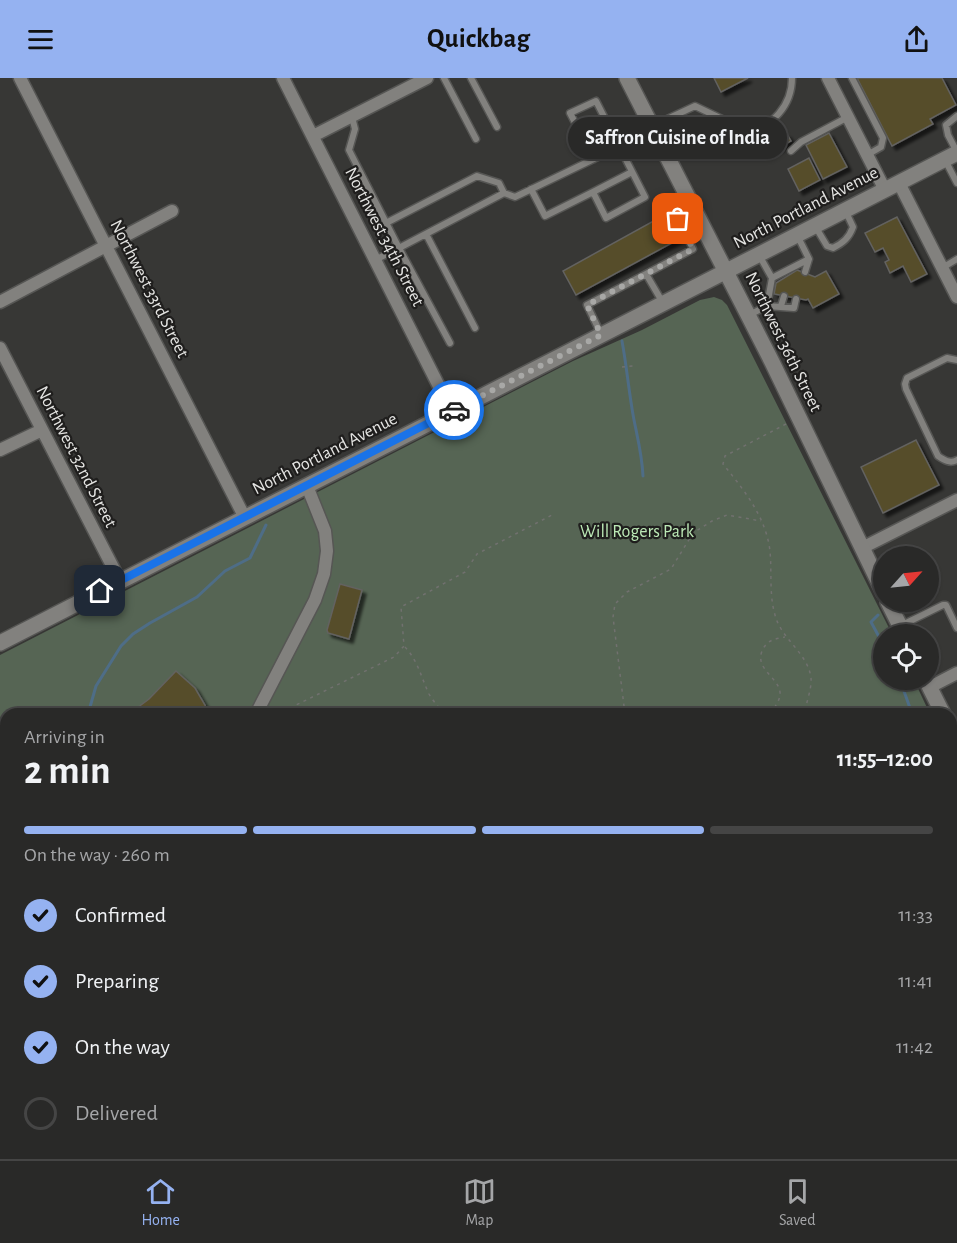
<!DOCTYPE html>
<meta charset="utf-8">
<style>
:root{--surface:#292928;--page:#353534;--text:#f1f3f6;--muted:#a5a6a8;--line:#454545;--accent:#95b2f1}
body{margin:0;font-family:"Alegreya Sans",sans-serif;background:var(--page);color:var(--text);height:100vh;display:flex;flex-direction:column;font-size:22px;white-space:nowrap}
*{box-sizing:border-box;margin:0}
p{font-size:20px;color:var(--muted)}
.icon{flex:none;width:33px;height:33px;fill:none;stroke:currentColor;stroke-width:2;stroke-linecap:round;stroke-linejoin:round}
.map{position:relative;flex:1;overflow:hidden}
.side{position:absolute;left:0px;top:630px;width:957px;height:452px;display:flex;flex-direction:column;background:var(--surface);border-radius:18px 18px 0 0;box-shadow:0 2px 4px #0004,0 0 0 2px var(--line)}
.side>*{flex:none}
.needle{width:39px;rotate:63deg}
.fabs{position:absolute;left:873px;top:468px;display:grid;gap:12px}
.fabs a{display:grid;place-items:center;width:66px;height:66px;border-radius:50%;background:var(--surface);box-shadow:0 2px 4px #0004,0 0 0 2px var(--line);font-size:30px}
.pin{position:absolute;display:grid;place-items:center;width:51px;height:51px;color:#fff;margin:-26px;border-radius:12px;box-shadow:0 3px 9px #0006}
.courier{position:absolute;display:grid;place-items:center;width:60px;height:60px;margin:-30px;border:4px solid #1a73e8;border-radius:50%;background:#fff;color:#222;box-shadow:0 2px 8px #0007}
.bubble{position:absolute;height:42px;border-radius:21px;background:var(--surface);box-shadow:0 2px 4px #0004,0 0 0 2px var(--line);font-size:20px;font-weight:700;line-height:42px;text-align:center}
.headline em{font-style:normal;font-weight:700}
.headline div{display:flex;flex-direction:column-reverse}
.headline{display:flex;align-items:center;justify-content:space-between;height:102px;padding:0 24px}
h1{font-size:39px;font-weight:700;line-height:45px}
.bar{display:grid;grid-template-columns:repeat(4,1fr);gap:9px 6px;align-content:center;height:72px;padding:0 24px}
.bar i{height:8px;border-radius:4px;background:var(--line)}
.bar .on{background:var(--accent)}
.bar p{grid-column:span 4}
ol{padding:0 24px;list-style:none}
li{display:flex;align-items:center;gap:18px;height:66px}
li p{margin-inline-start:auto}
li .icon{padding:6px;border-radius:50%;background:var(--accent);color:#111;stroke-width:4}
li:last-child{color:var(--muted)}
li i{width:33px;height:33px;border:3px solid var(--line);border-radius:50%}
header{display:flex;justify-content:space-between;align-items:center;height:78px;padding:0 24px;background:var(--accent);color:#111;font-size:27px;font-weight:700}
.menu{display:flex;justify-content:space-around;align-items:center;height:84px;border-top:2px solid var(--line);background:var(--surface);font-size:16px;color:var(--muted)}
.menu a{display:grid;justify-items:center;gap:3px}
.menu .on{color:var(--accent)}
.map>svg:first-child{display:block}
.green{fill:#566554}
.lines{fill:none;stroke-linecap:round;stroke-linejoin:round}
.stream{stroke:#4e6d87;stroke-width:3}
.building{fill:#564e2b;stroke:#636260;stroke-width:1.5;filter:url(#shadow)}
.service-casing{stroke:#565654;stroke-width:9}
.minor-casing{stroke:#565654;stroke-width:15}
.secondary-casing{stroke:#565654;stroke-width:18}
.path{stroke:#71716f;stroke-width:1.5;stroke-dasharray:3 4.5;stroke-linecap:butt}
.service{stroke:#82817e;stroke-width:6}
.minor{stroke:#82817e;stroke-width:12}
.secondary{stroke:#82817e;stroke-width:15}
.done{stroke:#a8a8a6;stroke-width:6;stroke-dasharray:0 10.8}
.route{stroke:#1a73e8;stroke-width:8}
.labels{text-anchor:middle;dominant-baseline:central;stroke-width:4.5;stroke-linejoin:round;paint-order:stroke}
.street-label{font-size:18px;fill:#e5e5e3;stroke:#1f1e1d}
.park-label{font-size:18px;fill:#bce9b6;stroke:#1f1e1d}
</style>
<header><svg class="icon" aria-label="menu" viewBox="0 0 24 24"><path d="M4 6h16M4 12h16M4 18h16"/></svg>Quickbag<svg class="icon" aria-label="share" viewBox="0 0 24 24"><path d="M12 15V3M7 8l5-5 5 5M5 13v7h14v-7"/></svg></header>
<div class="map">
<svg width="957" height="1081" viewBox="0 0 957 1081">
<defs>
<filter id="shadow"><feDropShadow dx="4" dy="4" stdDeviation="1.5" flood-color="#0009"/></filter>
</defs>
<rect width="100%" height="100%" fill="#373735"/>
<path class="green" d="M714 219 722 222 727 227 892 556H884V602H914L930 636H6V1076H951V678L957 690V1081H0V577L573 283 642 252 700 222Z"/>
<g class="lines">
<path class="stream" d="M622 263C627 290 629 316 634 342 638 362 642 377 643 398
M878 537 871 544 884 568
M900 602 910 630 909 636
M88 636 96 608 121 568 133 556 150 545 197 519 225 493 250 480 266 447
M0 736 6 733
M0 1065 6 1064
M38 1076 48 1081
M353 1076 360 1081
M273 1081 283 1076
M513 1081 577 1076"/>
</g>
<path class="building" d="M714 0H748L721 14Z
M857 0H942L956 27 930 41 933 46 892 68Z
M829 55 847 89 823 101 806 67Z
M787 56 791 63 772 73 768 66Z
M809 80 820 102 799 113 788 91Z
M668 135 681 160 576 217 563 193Z
M897 139 927 196 911 204 903 188 890 195 885 184 889 182 883 170 875 174 865 155Z
M797 192 815 199 826 193 839 216 813 230 808 221 806 222 774 216 776 205Z
M916 362 939 407 883 435 861 389Z
M340 506 362 512 349 561 328 555 327 552Z
M176 593 195 610 205 627 208 636H129L149 621Z
M951 890 957 902V931L951 919Z
M957 1007V1041L951 1042V1008Z"/>
<g class="lines">
<g class="service-casing">
<path id="service" d="M444 0 476 61
M471 0 497 49
M852 0 883 60 881 69 867 77
M957 38 946 47 948 57 957 74
M352 39 355 51 349 72 399 170 375 182
M791 73 801 64 848 39
M594 81 570 35 596 23 645 119 606 140 593 114 632 94
M945 82 957 105
M531 111 545 138 593 114
M386 145 477 98 499 105 504 115
M815 148 827 168 833 170C843 165 849 160 853 149L845 132
M426 156 475 250
M797 157 809 181 805 194
M759 177 772 200 809 181
M942 190 957 181
M663 225 646 196 693 171 678 141 694 132
M767 228 772 200
M781 228 784 218
M749 237 767 228 794 230 796 221
M601 256 587 227 646 196
M450 265 399 170 504 115 515 119 654 52 665 42 695 28 745 52C773 51 792 26 792 0
M957 282 947 280 907 300 905 306 906 311 938 378C944 382 950 386 957 382
M900 548 943 527H946L957 550"/>
</g>
<g class="minor-casing">
<path id="minor" d="M20 0 245 440
M283 0 452 334
M828 0 885 112
M313 58 427 0
M899 105 957 219
M0 224 172 133
M0 270 120 503
M0 372 42 352
M862 470 957 422
M930 609 957 595
M256 636 315 522 324 496 327 473 325 453 307 408
M643 1081 644 1076"/>
</g>
<g class="secondary-casing">
<path id="secondary" d="M627 0 772 284 884 515
M888 524 904 556
M0 565 957 75
M926 602 943 636
M951 652 957 665"/>
</g>
<path class="path" d="M622 289 633 288
M786 346 725 378 723 386C744 412 766 439 770 473 772 495 769 516 775 537 781 561 808 575 811 600 812 610 806 626 804 636
M405 569C418 583 421 599 429 616 433 623 439 629 443 636
M290 630 394 579 404 568 401 529 465 494 477 476 552 437
M98 636 100 634
M625 636 613 539 615 526 627 514 671 491 693 455 712 443 727 437 761 443
M771 636C774 629 781 622 780 614 778 599 755 591 762 573 767 562 774 561 785 559
M951 827 957 829
M951 926 957 938
M0 940H6
M951 1051 957 1055
M479 1076 484 1081
M530 1076V1081
M905 1076 907 1081
M453 1081 461 1076
M824 1081 827 1076
M918 1081 919 1076"/>
<use href="#service" class="service"/>
<use href="#minor" class="minor"/>
<use href="#secondary" class="secondary"/>
</g>
<g class="lines">
<path class="done" d="M454 332 601 257 587 227 693 171 678 141"/>
<path class="route" d="M100 513 454 332"/>
</g>
<g class="labels">
<g class="street-label">
<text transform="translate(806 130) rotate(-27)">North Portland Avenue</text>
<text transform="translate(384 159) rotate(63)">Northwest 34th Street</text>
<text transform="translate(149 211) rotate(63)">Northwest 33rd Street</text>
<text transform="translate(783 264) rotate(64)">Northwest 36th Street</text>
<text transform="translate(325 376) rotate(-27)">North Portland Avenue</text>
<text transform="translate(76 379) rotate(63)">Northwest 32nd Street</text>
</g>
<g class="park-label">
<text x="637" y="454">Will Rogers Park</text>
</g>
</g>
</svg>
<div class="fabs">
<a><svg class="needle" viewBox="-14 -14 28 28"><path d="M0-13l5 13h-10z" fill="#e53935"/><path d="M0 13l5-13h-10z" fill="#a5a6a8"/></svg></a>
<a><svg class="icon" aria-label="locate" viewBox="0 0 24 24"><circle cx="12" cy="12" r="6"/><path d="M12 2v4M12 18v4M2 12h4M18 12h4"/></svg></a>
</div>
<div class="pin" style="left:678px;top:141px;background:#ea580c"><svg class="icon" aria-label="bag" viewBox="0 0 24 24"><path d="M5 8h14l-1 12H6zM9 8a3 3 0 0 1 6 0"/></svg></div>
<div class="pin" style="left:100px;top:513px;background:#1f2937"><svg class="icon" aria-label="home" viewBox="0 0 24 24"><path d="M3 11l9-7 9 7M6 9v11h12V9"/></svg></div>
<div class="courier" style="left:454px;top:332px"><svg class="icon" aria-label="car" viewBox="0 0 24 24"><path d="M5 17H2v-5l4-1 3-4h7l3 4 3 1v5h-3M9 17h6M6 11h13"/><circle cx="7" cy="17" r="2"/><circle cx="17" cy="17" r="2"/></svg></div>
<div class="bubble" style="left:568px;top:39px;width:219px">Saffron Cuisine of India</div>
<section class="side">
<div class="headline"><div><h1>2 min</h1><p>Arriving in</p></div><em>11:55–12:00</em></div>
<div class="bar"><i class="on"></i><i class="on"></i><i class="on"></i><i></i><p>On the way · 260 m</p></div>
<ol>
<li><svg class="icon" aria-label="check" viewBox="0 0 24 24"><path d="M5 12l5 5 9-10"/></svg>Confirmed<p>11:33</p></li>
<li><svg class="icon" aria-label="check" viewBox="0 0 24 24"><path d="M5 12l5 5 9-10"/></svg>Preparing<p>11:41</p></li>
<li><svg class="icon" aria-label="check" viewBox="0 0 24 24"><path d="M5 12l5 5 9-10"/></svg>On the way<p>11:42</p></li>
<li><i></i>Delivered</li>
</ol>
</section>
</div>
<nav class="menu">
<a class="on"><svg class="icon" aria-label="home" viewBox="0 0 24 24"><path d="M3 11l9-7 9 7M6 9v11h12V9"/></svg>Home</a>
<a><svg class="icon" aria-label="map" viewBox="0 0 24 24"><path d="M3 6l6-2 6 2 6-2v14l-6 2-6-2-6 2zM9 4v14M15 6v14"/></svg>Map</a>
<a><svg class="icon" aria-label="saved" viewBox="0 0 24 24"><path d="M7 4h10v16l-5-4-5 4z"/></svg>Saved</a>
</nav>
